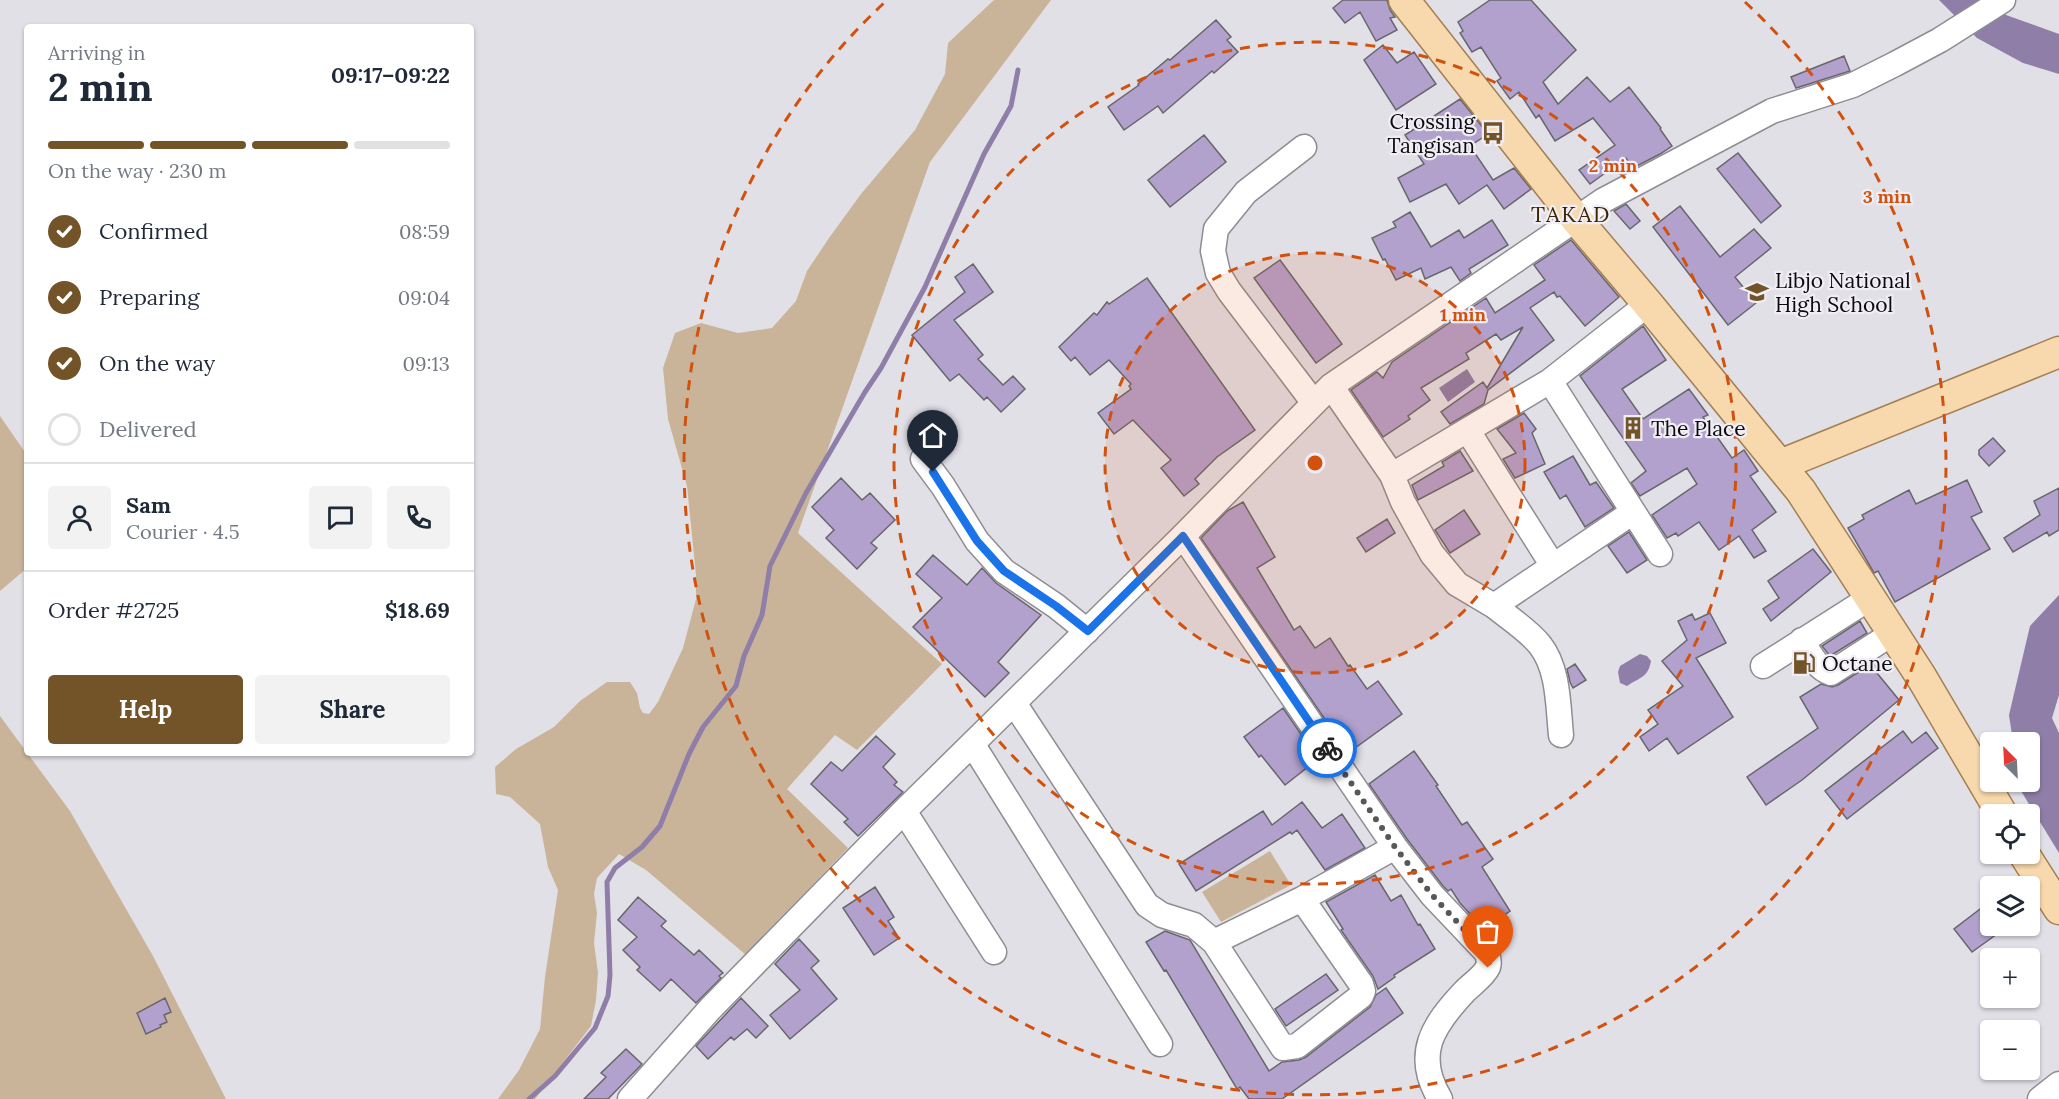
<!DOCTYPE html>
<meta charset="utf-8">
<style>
:root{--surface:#fff;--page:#f2f2f3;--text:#1f2937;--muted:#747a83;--line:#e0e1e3;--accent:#735429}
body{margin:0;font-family:Lora,serif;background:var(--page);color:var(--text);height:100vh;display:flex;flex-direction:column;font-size:22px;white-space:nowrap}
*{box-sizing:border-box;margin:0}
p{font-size:20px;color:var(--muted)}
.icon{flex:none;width:33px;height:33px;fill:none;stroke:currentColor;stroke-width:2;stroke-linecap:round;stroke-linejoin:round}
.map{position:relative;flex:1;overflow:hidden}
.details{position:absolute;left:24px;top:24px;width:450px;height:732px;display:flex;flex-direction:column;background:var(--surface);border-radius:6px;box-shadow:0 2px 4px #0004}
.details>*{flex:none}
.needle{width:39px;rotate:336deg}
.controls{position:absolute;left:1980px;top:732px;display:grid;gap:12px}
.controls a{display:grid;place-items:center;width:60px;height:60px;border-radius:6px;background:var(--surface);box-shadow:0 2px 4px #0004;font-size:30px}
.pin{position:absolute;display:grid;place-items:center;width:51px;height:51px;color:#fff;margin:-62px -26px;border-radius:50% 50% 50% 0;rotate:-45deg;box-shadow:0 0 6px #0007}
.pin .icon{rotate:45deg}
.courier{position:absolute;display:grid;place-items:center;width:60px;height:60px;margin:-30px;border:4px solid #1a73e8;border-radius:50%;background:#fff;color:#222;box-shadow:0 2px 8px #0007}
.summary em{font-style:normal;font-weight:800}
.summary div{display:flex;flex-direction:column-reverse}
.summary{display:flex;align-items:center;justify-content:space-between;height:102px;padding:0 24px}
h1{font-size:39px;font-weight:800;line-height:45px}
.bar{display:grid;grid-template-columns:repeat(4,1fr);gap:9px 6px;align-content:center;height:72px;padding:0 24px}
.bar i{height:8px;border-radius:4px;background:var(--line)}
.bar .active{background:var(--accent)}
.bar p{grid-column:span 4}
.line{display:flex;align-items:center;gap:15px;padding:0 24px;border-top:2px solid var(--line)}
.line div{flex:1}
.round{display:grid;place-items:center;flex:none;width:63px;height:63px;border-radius:6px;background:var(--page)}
ol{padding:0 24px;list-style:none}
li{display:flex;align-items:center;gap:18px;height:66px}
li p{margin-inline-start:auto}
li .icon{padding:6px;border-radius:50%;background:var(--accent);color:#fff;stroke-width:4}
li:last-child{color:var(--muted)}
li i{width:33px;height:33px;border:3px solid var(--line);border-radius:50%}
.primary-button{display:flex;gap:12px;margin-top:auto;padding:12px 24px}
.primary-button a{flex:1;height:69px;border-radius:6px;background:var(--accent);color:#fff;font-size:24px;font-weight:800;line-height:69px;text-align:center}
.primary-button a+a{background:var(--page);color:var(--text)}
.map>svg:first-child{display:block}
.green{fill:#cab499}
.water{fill:#8f7ea8}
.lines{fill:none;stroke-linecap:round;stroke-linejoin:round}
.stream{stroke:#8f7ea8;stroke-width:5}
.building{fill:#b3a1cd;stroke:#68666c;stroke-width:1.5}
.minor-casing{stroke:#8f8c93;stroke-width:27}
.major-casing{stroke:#a37f51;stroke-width:33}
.minor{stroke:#fff;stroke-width:24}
.major{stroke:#f8d8ad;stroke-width:30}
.done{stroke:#575659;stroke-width:6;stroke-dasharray:0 10.8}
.route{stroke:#1a73e8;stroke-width:8}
.ring{fill:none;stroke:#d2510c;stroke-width:3;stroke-dasharray:10 8}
.labels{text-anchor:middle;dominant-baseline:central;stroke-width:4.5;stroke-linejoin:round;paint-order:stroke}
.poi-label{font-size:21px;fill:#0c0b0d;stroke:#f0edf4;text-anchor:start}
.neighbourhood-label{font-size:22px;letter-spacing:1.5px;fill:#3b2400;stroke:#f0edf4}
.centre{fill:#d2510c;stroke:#f0edf4;stroke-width:3}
.ring-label{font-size:18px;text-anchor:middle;font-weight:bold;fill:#d2510c;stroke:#f0edf4;stroke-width:4.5;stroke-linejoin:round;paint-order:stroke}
</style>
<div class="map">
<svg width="2059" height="1099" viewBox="0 0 2059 1099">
<rect width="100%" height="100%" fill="#e2e0e7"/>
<path class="green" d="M994 0H1051L930 162 798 533 942 664 857 750 835 735 787 789 848 848 746 955 646 870 619 854 597 878 594 894 597 913 594 943 598 973 596 1000 591 1026 535 1099H498L519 1070 540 1029 545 977 558 890 548 867 540 824 510 797 496 794 495 767 516 749 554 727 580 701 607 682H630L637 693 640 708 643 713 649 714 658 702 683 648 696 599V575L687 486 668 419 663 368 675 333 701 323 738 333 772 328 796 301 807 271 829 238 861 194 915 130 945 74 948 43Z
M0 416 27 455V568L0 591Z
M0 716 70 811 153 956 226 1099H0Z
M1270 851 1291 885 1221 922 1202 892Z"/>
<path class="water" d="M1939 0H1990L2006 15 2059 34V74L2023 63 1977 38Z
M1467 369 1475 382 1448 402 1439 388Z
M2059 595V695L2052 718 2059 733V853L2021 791 2020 782H2030V742H2013L2009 715 2030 626Z
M1640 654 1647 656 1651 661C1648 678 1640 677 1627 686L1620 683 1618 672 1620 666Z"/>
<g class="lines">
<path class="stream" d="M529 1099 555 1076 595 1028 608 996 610 975 607 882 615 868 642 847 660 826 689 754 703 727 736 686 744 656 762 615 770 566 806 493 865 392 881 368 925 287 984 154 1011 106 1018 70"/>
</g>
<path class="building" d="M1343 0H1387L1390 10 1395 17 1390 18 1397 30 1376 41 1360 12 1345 23 1333 8Z
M1490 0H1531L1576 50 1543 82 1558 104 1587 77 1610 102 1629 87 1661 128 1660 129 1672 146 1660 154 1633 168 1626 158 1590 184 1579 170 1615 145 1593 118 1555 141 1539 115 1536 118 1519 92 1510 99 1497 81 1501 78 1481 47 1472 52 1460 33 1463 31 1458 22Z
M1216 20 1231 37 1227 40 1238 52 1214 73 1212 71 1163 113 1158 106 1124 130 1108 107 1139 85 1138 84 1168 59 1170 60Z
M1383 45 1397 63 1414 52 1436 84 1396 110 1364 60Z
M1844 56 1850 71 1796 88 1791 77Z
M1460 99 1488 134 1470 146 1493 180 1514 168 1531 189 1504 209 1487 185 1459 204 1446 184 1410 202 1398 178 1424 164 1405 135Z
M1204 135 1226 162 1170 207 1148 180Z
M1738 153 1781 206 1761 223 1717 169Z
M1626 204 1640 221 1630 229 1614 211Z
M1680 206 1720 257 1754 229 1771 248 1735 277 1756 303 1728 325 1653 227Z
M1410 212 1431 247 1459 230 1464 238 1492 220 1508 245 1469 269 1471 273 1460 281 1451 267 1425 279 1421 268 1396 280 1385 259 1383 260 1372 238 1396 227 1393 222Z
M1571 240 1619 297 1585 326 1560 296 1557 297 1554 292 1530 308 1554 340 1488 390 1484 404 1450 424 1441 412 1483 382 1487 388 1523 327 1501 340 1496 334 1466 353 1469 359 1421 388 1430 400 1408 416 1410 419 1383 437 1351 390 1377 372 1383 378 1392 362 1486 298 1495 313 1545 280 1534 265Z
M1280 260 1342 344 1316 363 1254 278Z
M973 264 993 292 954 320 983 355 978 359 1003 385 1013 376 1025 389 1001 412 987 397 984 400 959 374 950 381 912 335 965 292 955 277Z
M1147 278 1255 430 1217 457 1195 479 1199 484 1184 496 1161 468 1171 460 1133 420 1114 434 1098 413 1131 389 1129 386 1131 384 1109 360 1090 375 1075 357 1071 361 1059 347 1094 313 1097 315 1107 302 1109 304Z
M1643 326 1666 360 1622 389 1643 419 1689 389 1708 415 1703 417 1732 458 1744 450 1758 471 1750 476 1776 512 1752 530 1766 551 1754 558 1739 536 1719 550 1699 522 1678 536 1676 533 1667 538 1652 515 1697 484 1687 468 1640 496 1631 483 1646 471 1580 376Z
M1524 413 1536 429 1532 433 1545 464 1515 478 1503 459 1516 453 1497 429Z
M1993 438 2005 451 1989 466 1979 455V450Z
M1460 451 1473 471 1418 500 1412 485 1444 466 1442 462Z
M1573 456 1590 485 1596 482 1614 508 1585 527 1566 495 1560 499 1544 472Z
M841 478 862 500 870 493 895 520 871 543 877 548 857 569 826 538 834 530 812 507Z
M1967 480 1982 512 1971 517 1990 549 1895 602 1878 571 1874 573 1848 528 1864 519 1862 515 1909 490 1916 504Z
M2059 488V530L2049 536 2047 532 2013 552 2004 538 2040 515 2034 501Z
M1243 502 1275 557 1257 568 1294 630 1300 626 1315 648 1330 638 1348 666 1350 665 1367 689 1378 681 1402 714 1348 753 1201 538 1227 511Z
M1464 510 1480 534 1450 553 1435 530Z
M1387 519 1395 533 1366 552 1357 538Z
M1629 532 1647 560 1627 573 1608 546Z
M1813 549 1831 572 1771 621 1763 609 1779 598 1768 581Z
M933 555 967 585 982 568 996 583 1041 615 998 662 1009 673 985 697 913 627 942 598 916 574Z
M1710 613 1726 643 1696 658 1733 717 1678 754 1667 738 1649 751 1640 737 1658 724 1648 710 1683 686 1662 661 1687 640 1678 621 1692 614 1695 620Z
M1860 621 1867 633 1830 656 1822 646Z
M1873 663 1879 671 1877 673 1899 700 1802 780 1766 805 1747 777 1818 728 1800 697 1821 684 1832 687 1838 685Z
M1575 664 1586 680 1573 688 1570 682 1567 669Z
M1283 708 1318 759 1285 785 1261 755 1259 757 1244 737Z
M1903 731 1912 743 1926 732 1938 748 1847 819 1825 791Z
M876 736 895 754 883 767 897 782 894 785 903 792 858 836 844 822 848 819 811 784 831 762 842 771Z
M1414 751 1438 785 1436 786 1462 825 1467 822 1493 859 1482 867 1510 911 1484 929 1460 903 1451 889 1448 891 1443 886 1407 839 1369 784Z
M1302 802 1322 828 1342 814 1365 848 1325 870 1297 830 1292 834 1290 832 1196 891 1179 864 1263 811 1272 825Z
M1375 875 1391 901 1401 895 1418 925 1420 924 1435 949 1394 975 1395 977 1378 989 1373 976 1341 930 1343 929 1326 902Z
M875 887 894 917 888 921 899 938 874 955 843 908Z
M638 897 666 921 661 926 694 955 699 950 723 973 719 976 721 978 696 1003 671 979 660 991 637 970 640 967 623 950 637 937 618 920Z
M1984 906 1990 915V926H2008L1972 952 1954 929Z
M1165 931 1190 940 1269 1071 1282 1062 1299 1060 1306 1057 1370 1007 1376 995 1386 988 1403 1013 1282 1099H1249L1240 1087 1237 1089 1166 970 1164 971 1146 942Z
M799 939 819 961 811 968 837 999 790 1039 770 1015 800 990 775 964Z
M1326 974 1338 990 1286 1026 1275 1009Z
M165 998 171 1012 164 1015 167 1022 160 1025 161 1027 146 1034 137 1013Z
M741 998 768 1026 756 1038 747 1029 734 1040 731 1037 708 1059 696 1046Z
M626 1049 642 1064 608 1099H584L606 1077 601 1073Z"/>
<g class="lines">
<g class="minor-casing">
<path id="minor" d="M1304 147 1246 192 1216 229 1213 251 1218 273 1229 291 1314 403
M1550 381 1660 554
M1331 386 1604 200 1772 111 1853 85 1895 64 1940 40 2003 0
M1468 431 1553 566
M923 459 943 486 977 541 1004 571 1056 606 1087 631
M1392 475 1403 502 1432 554 1457 584 1494 606 1633 512
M1183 536 1395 847 1432 895 1487 953C1488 958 1490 962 1488 967 1484 976 1472 984 1465 991 1433 1025 1413 1054 1440 1099
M1494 606C1509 618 1528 630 1540 645 1559 669 1558 706 1561 735
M1802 640C1809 652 1816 668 1831 673L1893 633
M1763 666 1870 598
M1014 703 1147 905 1162 915 1194 925 1214 942 1283 1048 1297 1046 1361 996 1363 991 1361 984 1302 899
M973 745 1160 1044
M904 811 994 952
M1214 942 1302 899 1395 847
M630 1099 710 1009 904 811 1183 536 1331 386 1392 475 1550 381 1648 304
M2040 1099 2059 1084"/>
</g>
<g class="major-casing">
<path id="major" d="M1404 0 1576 219 1648 304 1801 491 1922 678 2002 814
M1780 465 2059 352
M2024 854 2059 909"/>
</g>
<use href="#minor" class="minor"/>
<use href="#major" class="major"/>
</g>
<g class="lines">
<path class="done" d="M1327 748 1395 847 1432 895 1487 954 1489 961 1488 968"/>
<path class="route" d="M933 472 977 541 1004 571 1056 606 1088 631 1183 536 1327 748"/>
</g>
<circle cx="1315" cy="463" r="210" fill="#d2510c" fill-opacity=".12"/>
<g class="ring">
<circle cx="1315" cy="463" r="210"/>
<circle cx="1315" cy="463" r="421"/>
<path d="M1745 2A631 631 0 1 1 885 2"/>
</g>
<defs>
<g id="bus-bare" transform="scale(1.8)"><path d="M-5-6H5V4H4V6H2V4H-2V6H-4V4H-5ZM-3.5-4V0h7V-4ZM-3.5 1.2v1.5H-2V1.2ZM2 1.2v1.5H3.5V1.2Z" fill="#735429" stroke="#f0edf4" stroke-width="2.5" paint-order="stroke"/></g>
<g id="school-bare" transform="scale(1.8)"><path d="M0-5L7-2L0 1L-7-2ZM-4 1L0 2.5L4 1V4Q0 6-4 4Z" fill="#735429" stroke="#f0edf4" stroke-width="2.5" paint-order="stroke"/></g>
<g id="building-bare" transform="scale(1.8)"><path d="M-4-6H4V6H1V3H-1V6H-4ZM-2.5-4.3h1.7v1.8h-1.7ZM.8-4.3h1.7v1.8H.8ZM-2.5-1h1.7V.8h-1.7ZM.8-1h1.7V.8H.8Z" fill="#735429" stroke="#f0edf4" stroke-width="2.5" paint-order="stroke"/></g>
<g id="fuel-bare" transform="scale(1.8)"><path d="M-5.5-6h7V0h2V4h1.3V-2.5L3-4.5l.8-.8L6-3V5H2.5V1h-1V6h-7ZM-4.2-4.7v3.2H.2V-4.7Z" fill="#735429" stroke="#f0edf4" stroke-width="2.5" paint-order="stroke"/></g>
</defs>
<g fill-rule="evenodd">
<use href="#bus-bare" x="1493" y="133"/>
<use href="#school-bare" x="1757" y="292"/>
<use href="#building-bare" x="1633" y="428"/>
<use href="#fuel-bare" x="1804" y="663"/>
</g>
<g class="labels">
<g class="poi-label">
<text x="1475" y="121" text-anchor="end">Crossing<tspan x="1475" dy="24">Tangisan</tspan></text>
<text x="1775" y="280">Libjo National<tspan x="1775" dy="24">High School</tspan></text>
<text x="1651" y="428">The Place</text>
<text x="1822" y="663">Octane</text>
</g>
<g class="neighbourhood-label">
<text x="1571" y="214">TAKAD</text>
</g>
</g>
<circle cx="1315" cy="463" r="9" class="centre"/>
<g class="ring-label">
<text x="1613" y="172">2 min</text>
<text x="1887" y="203">3 min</text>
<text x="1463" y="321">1 min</text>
</g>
</svg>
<div class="controls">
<a><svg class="needle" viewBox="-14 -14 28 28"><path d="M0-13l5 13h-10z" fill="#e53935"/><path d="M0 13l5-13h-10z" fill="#747a83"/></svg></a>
<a><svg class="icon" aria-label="locate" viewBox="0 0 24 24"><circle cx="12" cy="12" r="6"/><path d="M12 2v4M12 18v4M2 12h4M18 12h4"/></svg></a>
<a><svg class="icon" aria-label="layers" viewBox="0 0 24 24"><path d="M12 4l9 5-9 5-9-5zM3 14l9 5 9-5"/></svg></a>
<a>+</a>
<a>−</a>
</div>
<div class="pin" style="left:1488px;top:968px;background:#ea580c"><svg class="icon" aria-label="bag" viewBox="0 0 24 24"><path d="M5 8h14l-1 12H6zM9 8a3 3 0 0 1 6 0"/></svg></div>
<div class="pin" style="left:933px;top:472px;background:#1f2937"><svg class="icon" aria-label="home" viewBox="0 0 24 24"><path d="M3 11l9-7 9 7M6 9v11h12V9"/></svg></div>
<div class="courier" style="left:1327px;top:748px"><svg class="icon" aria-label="bike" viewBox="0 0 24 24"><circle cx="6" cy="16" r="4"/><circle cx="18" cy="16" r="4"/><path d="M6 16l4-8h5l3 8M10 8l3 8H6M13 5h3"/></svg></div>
<section class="details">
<div class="summary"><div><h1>2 min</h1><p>Arriving in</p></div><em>09:17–09:22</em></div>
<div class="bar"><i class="active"></i><i class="active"></i><i class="active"></i><i></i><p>On the way · 230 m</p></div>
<ol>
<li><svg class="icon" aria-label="check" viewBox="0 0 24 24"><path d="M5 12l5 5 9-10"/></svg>Confirmed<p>08:59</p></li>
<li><svg class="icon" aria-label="check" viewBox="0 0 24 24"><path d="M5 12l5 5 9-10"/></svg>Preparing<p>09:04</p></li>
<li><svg class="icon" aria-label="check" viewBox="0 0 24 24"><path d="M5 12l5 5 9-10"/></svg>On the way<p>09:13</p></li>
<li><i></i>Delivered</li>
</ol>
<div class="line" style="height:108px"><a class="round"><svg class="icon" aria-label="person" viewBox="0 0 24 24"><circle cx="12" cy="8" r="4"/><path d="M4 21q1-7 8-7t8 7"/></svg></a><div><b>Sam</b><p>Courier · 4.5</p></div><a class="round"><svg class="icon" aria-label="chat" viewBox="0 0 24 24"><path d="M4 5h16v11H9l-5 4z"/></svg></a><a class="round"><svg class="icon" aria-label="phone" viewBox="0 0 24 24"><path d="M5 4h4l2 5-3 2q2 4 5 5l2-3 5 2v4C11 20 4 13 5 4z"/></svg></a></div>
<div class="line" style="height:78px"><div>Order #2725</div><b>$18.69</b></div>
<div class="primary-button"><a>Help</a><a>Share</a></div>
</section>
</div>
